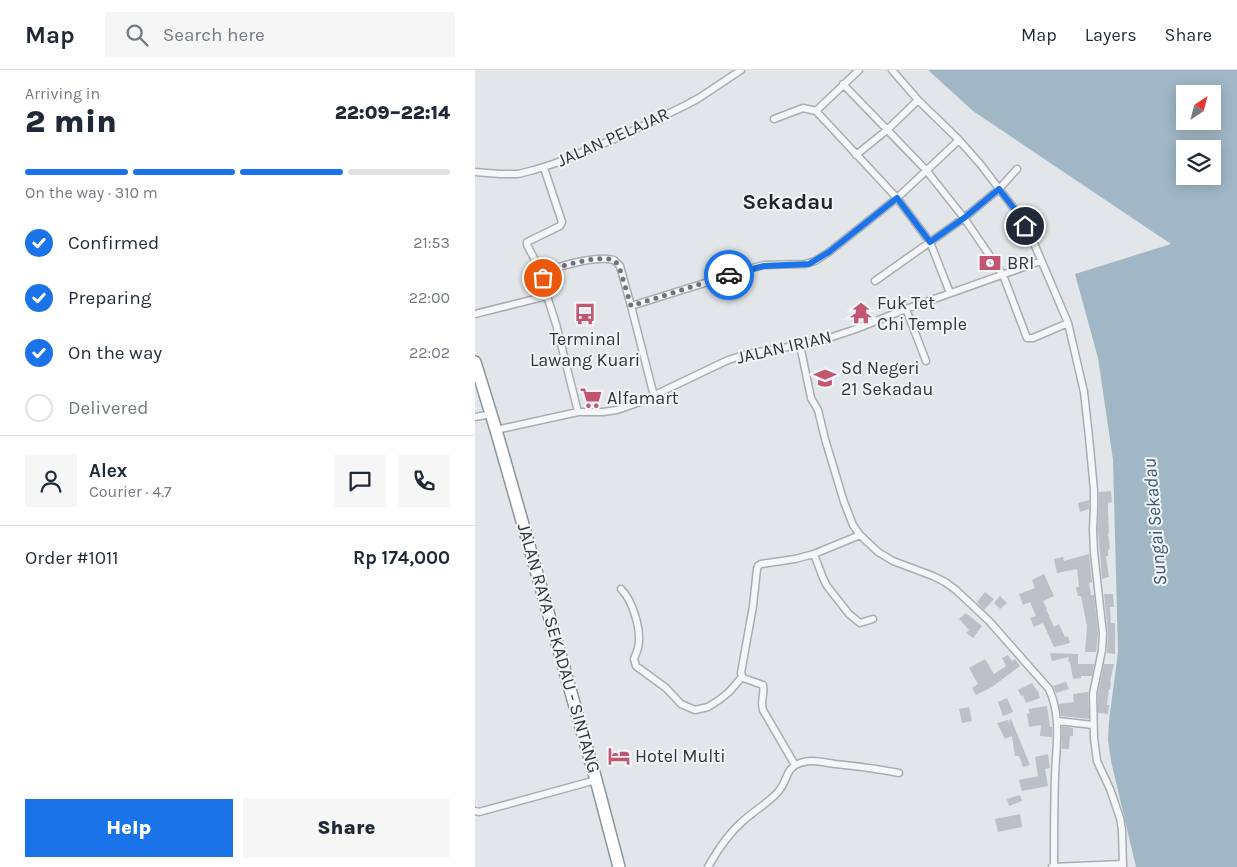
<!DOCTYPE html>
<meta charset="utf-8">
<style>
:root{--surface:#fff;--page:#f6f6f7;--text:#1f2937;--muted:#747a83;--line:#e0e1e3;--accent:#1a73e8}
body{margin:0;font-family:Karla,sans-serif;background:var(--page);color:var(--text);height:100vh;display:flex;flex-direction:column;font-size:19px;white-space:nowrap}
*{box-sizing:border-box;margin:0}
p{font-size:16px;color:var(--muted)}
.icon{flex:none;width:28px;height:28px;fill:none;stroke:currentColor;stroke-width:2;stroke-linecap:round;stroke-linejoin:round}
.map{position:relative;flex:1;overflow:hidden}
.side{display:flex;flex-direction:column;background:var(--surface);width:475px}
.side>*{flex:none}
.needle{width:32px;rotate:36deg}
.tools{position:absolute;left:701px;top:15px;display:grid;gap:10px}
.tools a{display:grid;place-items:center;width:45px;height:45px;border-radius:0px;background:var(--surface);box-shadow:0 2px 12px #0003;font-size:25px}
.pin{position:absolute;display:grid;place-items:center;width:42px;height:42px;color:#fff;margin:-21px;border:2px solid #fff;border-radius:50%;box-shadow:0 1px 5px #0007}
.courier{position:absolute;display:grid;place-items:center;width:50px;height:50px;margin:-25px;border:4px solid #1a73e8;border-radius:50%;background:#fff;color:#222;box-shadow:0 1px 6px #0007}
.summary em{font-style:normal;font-weight:800}
.summary div{display:flex;flex-direction:column-reverse}
.summary{display:flex;align-items:center;justify-content:space-between;height:85px;padding:0 25px}
h1{font-size:32px;font-weight:800;line-height:38px}
.bar{display:grid;grid-template-columns:repeat(4,1fr);gap:8px 5px;align-content:center;height:60px;padding:0 25px}
.bar i{height:6px;border-radius:4px;background:var(--line)}
.bar .current{background:var(--accent)}
.bar p{grid-column:span 4}
.line{display:flex;align-items:center;gap:12px;padding:0 25px;border-top:1px solid var(--line)}
.line div{flex:1}
.round{display:grid;place-items:center;flex:none;width:52px;height:52px;border-radius:0px;background:var(--page)}
ol{padding:0 25px;list-style:none}
li{display:flex;align-items:center;gap:15px;height:55px}
li p{margin-inline-start:auto}
li .icon{padding:5px;border-radius:50%;background:var(--accent);color:#fff;stroke-width:4}
li:last-child{color:var(--muted)}
li i{width:28px;height:28px;border:2px solid var(--line);border-radius:50%}
.primary-button{display:flex;gap:10px;margin-top:auto;padding:10px 25px}
.primary-button a{flex:1;height:58px;border-radius:0px;background:var(--accent);color:#fff;font-size:20px;font-weight:800;line-height:58px;text-align:center}
.primary-button a+a{background:var(--page);color:var(--text)}
header{display:flex;align-items:center;gap:30px;box-sizing:border-box;height:70px;padding:0 25px;background:var(--surface);border-bottom:1px solid var(--line)}
header strong{font-size:24px}
nav{display:flex;gap:28px;margin-inline-start:auto;font-size:18px}
.search{width:350px;height:45px;background:var(--page);display:flex;align-items:center;gap:12px;box-sizing:border-box;padding:0 18px;border-radius:0px;color:var(--muted);font-size:19px}
main{display:flex;flex:1;min-height:0}
.map>svg:first-child{display:block}
.water{fill:#a1b7c6;fill-rule:evenodd}
.building{fill:#bac0c6}
.lines{fill:none;stroke-linecap:round;stroke-linejoin:round}
.minor-casing{stroke:#a8adb3;stroke-width:9}
.trunk-casing{stroke:#8b959f;stroke-width:14}
.minor{stroke:#f5f6f8;stroke-width:6}
.trunk{stroke:#fff;stroke-width:11}
.done{stroke:#6c737b;stroke-width:5;stroke-dasharray:0 9}
.route{stroke:#1a73e8;stroke-width:6}
.labels{text-anchor:middle;dominant-baseline:central;stroke-width:4;stroke-linejoin:round;paint-order:stroke}
.street-label{font-size:18px;fill:#2c3540;stroke:#f2f5f7}
.poi-label{font-size:18px;fill:#2c3540;stroke:#f2f5f7;text-anchor:start}
.water-label{font-size:19px;font-style:italic;fill:#3a5870;stroke:#f2f5f7}
.district-label{font-size:22px;font-weight:bold;fill:#1e2631;stroke:#f2f5f7}
</style>
<header>
<strong>Map</strong>
<div class="search"><svg class="icon" aria-label="search" viewBox="0 0 24 24"><circle cx="10" cy="10" r="6"/><path d="M15 15l6 6"/></svg>Search here</div>
<nav><a>Map</a><a>Layers</a><a>Share</a></nav>
</header>
<main>
<section class="side">
<div class="summary"><div><h1>2 min</h1><p>Arriving in</p></div><em>22:09–22:14</em></div>
<div class="bar"><i class="current"></i><i class="current"></i><i class="current"></i><i></i><p>On the way · 310 m</p></div>
<ol>
<li><svg class="icon" aria-label="check" viewBox="0 0 24 24"><path d="M5 12l5 5 9-10"/></svg>Confirmed<p>21:53</p></li>
<li><svg class="icon" aria-label="check" viewBox="0 0 24 24"><path d="M5 12l5 5 9-10"/></svg>Preparing<p>22:00</p></li>
<li><svg class="icon" aria-label="check" viewBox="0 0 24 24"><path d="M5 12l5 5 9-10"/></svg>On the way<p>22:02</p></li>
<li><i></i>Delivered</li>
</ol>
<div class="line" style="height:90px"><a class="round"><svg class="icon" aria-label="person" viewBox="0 0 24 24"><circle cx="12" cy="8" r="4"/><path d="M4 21q1-7 8-7t8 7"/></svg></a><div><b>Alex</b><p>Courier · 4.7</p></div><a class="round"><svg class="icon" aria-label="chat" viewBox="0 0 24 24"><path d="M4 5h16v11H9l-5 4z"/></svg></a><a class="round"><svg class="icon" aria-label="phone" viewBox="0 0 24 24"><path d="M5 4h4l2 5-3 2q2 4 5 5l2-3 5 2v4C11 20 4 13 5 4z"/></svg></a></div>
<div class="line" style="height:65px"><div>Order #1011</div><b>Rp 174,000</b></div>
<div class="primary-button"><a>Help</a><a>Share</a></div>
</section>
<div class="map">
<svg width="762" height="797" viewBox="0 0 762 797">
<rect width="100%" height="100%" fill="#e3e6e9"/>
<path class="water" d="M453 0H762V797H661L636 691 633 670 634 651 643 582 638 390 623 288 600 204 696 174 498 41ZM710 24H738V51H710ZM710 79H738V106H710Z"/>
<path class="building" d="M636 421 637 432 633 433V441L634 463H633L635 479 633 480V486H631L634 507 627 509 623 460 624 422Z
M614 430V439L605 442 603 433Z
M614 484 617 512 614 513 616 525H619L623 564 621 582H610L612 556 606 526H603L601 517H604L602 499 582 503 579 489 588 487 589 491Z
M569 504 579 526 568 531 572 539H571L579 557 584 554 590 567 593 566 595 573 579 577 568 553 559 557 555 548 561 546 555 532 548 535 544 524 560 518 557 510Z
M510 522 519 529 509 540 502 532Z
M629 524H638L639 537H635L636 553H640V584L632 583 633 563Z
M525 526 532 533 525 539 519 533Z
M491 543 507 556 498 568 491 563 494 560 484 549Z
M575 583 603 584V594H619L617 606H606V608L598 609 595 592H593L594 587 577 591Z
M533 585 537 591 540 589 545 596 517 617 501 625 497 618 503 614 494 598 510 589 519 604 531 596 527 588Z
M629 594H639L635 612 636 613 635 619H634L632 635H634L633 644 623 643V624Z
M591 612 594 619 581 623 578 616Z
M557 613 562 621H563L565 628 551 633 548 625 546 626 543 620Z
M613 622 614 649 586 646 584 634 599 632 598 624Z
M532 628 538 642 528 646 523 632Z
M572 636 575 657H577V667L565 666 566 655 554 657 552 644 555 643 553 639Z
M494 637 497 651 487 653 484 639Z
M536 649 555 695 548 697 544 686H540L537 666 530 669 522 653 533 650 535 657 534 650Z
M587 656 598 658V666H595L594 679H587Z
M573 684 575 698 570 699 573 716 547 721 544 710 563 706 560 687Z
M545 725 547 731 534 736 532 729Z
M545 744 547 757 523 762 520 749Z"/>
<g class="lines">
<g class="minor-casing">
<path id="minor" d="M417 0 443 30 484 70 506 95 541 141 558 171 593 253 609 322 614 367 619 420V438L618 460 619 482 628 564 627 580 618 624 619 668 622 691 635 719 645 748 647 760 648 797
M368 14 451 100 489 148 528 205 552 268H558L593 253
M341 41 384 0
M299 49 328 38 341 41 422 128 455 172 475 223
M381 85 412 60 443 30
M0 102 25 104H43L59 100 81 93 149 65 211 35 224 28 266 0
M68 205 52 175V172L85 156 87 152 69 98
M400 211 489 148 524 119 542 99
M72 226 81 254 103 342
M156 236 179 326
M431 239 451 291
M0 244 72 226C70 217 64 206 73 200 91 195 122 185 139 190L145 196 156 236 278 198 289 195 330 194 340 191 354 182 422 128 484 70
M325 275 336 328 343 340 350 369 369 432 378 455 385 465 403 482 418 491 458 506 470 512 481 520 514 551 574 619C587 648 581 676 580 707 579 737 579 767 579 797
M0 347 16 344
M21 360 103 342H128L142 340 165 332 253 290 272 284 325 275 351 269 381 259 431 239 566 191
M339 484 348 508 352 516 374 544 385 553 398 549
M146 519C158 531 167 561 163 578 162 582 160 586 159 589L161 596 191 618 206 634 220 640 233 637 244 630 254 622 267 607
M583 651 618 655
M320 695 288 640C285 631 290 623 288 615L268 608 266 603 278 536 282 499 283 496 286 494 320 489 339 484 385 465
M0 741 4 742 121 710
M233 797C242 781 254 763 268 751 279 741 293 733 303 722 313 711 310 698 325 693 336 689 349 692 360 694 381 696 403 699 424 703
M577 797 648 794"/>
</g>
<g class="trunk-casing">
<path id="trunk" d="M0 292 21 360 121 710 144 797"/>
</g>
<use href="#minor" class="minor"/>
<use href="#trunk" class="trunk"/>
</g>
<g class="lines">
<path class="done" d="M68 208 70 202 73 200C91 195 122 185 139 190L144 196 156 236 254 205"/>
<path class="route" d="M254 205 289 196 334 194 354 182 422 128 455 172 489 148 524 119 541 141 550 156"/>
</g>
<defs>
<g id="bank-bare" transform="scale(1.725)"><path d="M-6-4H6V4H-6ZM0-2.3a2.3 2.3 0 1 0 0 4.6a2.3 2.3 0 1 0 0-4.6Z" fill="#c25570" stroke="#f2f5f7" stroke-width="2.5" paint-order="stroke"/></g>
<g id="temple-bare" transform="scale(1.725)"><path d="M0-6L5-2H3V0L6.5 2.5H4V6H1.5V3h-3V6H-4V2.5H-6.5L-3 0V-2H-5Z" fill="#c25570" stroke="#f2f5f7" stroke-width="2.5" paint-order="stroke"/></g>
<g id="bus-bare" transform="scale(1.725)"><path d="M-5-6H5V4H4V6H2V4H-2V6H-4V4H-5ZM-3.5-4V0h7V-4ZM-3.5 1.2v1.5H-2V1.2ZM2 1.2v1.5H3.5V1.2Z" fill="#c25570" stroke="#f2f5f7" stroke-width="2.5" paint-order="stroke"/></g>
<g id="school-bare" transform="scale(1.725)"><path d="M0-5L7-2L0 1L-7-2ZM-4 1L0 2.5L4 1V4Q0 6-4 4Z" fill="#c25570" stroke="#f2f5f7" stroke-width="2.5" paint-order="stroke"/></g>
<g id="supermarket-bare" transform="scale(1.725)"><path d="M-6-5.5h2.5l.6 2H6L4.5 2H-2.5L-4.4-4H-6ZM-1.5 3.2a1.3 1.3 0 1 0 .1 0ZM3 3.2a1.3 1.3 0 1 0 .1 0Z" fill="#c25570" stroke="#f2f5f7" stroke-width="2.5" paint-order="stroke"/></g>
<g id="hotel-bare" transform="scale(1.725)"><path d="M-6-4.5h1.5V1H6V5H4.5V3h-9V5H-6ZM-4 0a1.8 1.8 0 1 1 3.6 0ZM.5 0V-2.5h3Q6-2.5 6 0Z" fill="#c25570" stroke="#f2f5f7" stroke-width="2.5" paint-order="stroke"/></g>
</defs>
<g fill-rule="evenodd">
<use href="#bank-bare" x="515" y="193"/>
<use href="#temple-bare" x="386" y="243"/>
<use href="#bus-bare" x="110" y="244"/>
<use href="#school-bare" x="350" y="308"/>
<use href="#supermarket-bare" x="116" y="328"/>
<use href="#hotel-bare" x="144" y="686"/>
</g>
<g class="labels">
<g class="street-label">
<text transform="translate(138 67) rotate(-24)">JALAN PELAJAR</text>
<text transform="translate(309 277) rotate(-13)">JALAN IRIAN</text>
<text transform="translate(84 578) rotate(74)">JALAN RAYA SEKADAU - SINTANG</text>
</g>
<g class="poi-label">
<text x="532" y="193">BRI</text>
<text x="402" y="233">Fuk Tet<tspan x="402" dy="21">Chi Temple</tspan></text>
<text x="110" y="269" text-anchor="middle">Terminal<tspan x="110" dy="21">Lawang Kuari</tspan></text>
<text x="366" y="298">Sd Negeri<tspan x="366" dy="21">21 Sekadau</tspan></text>
<text x="132" y="328">Alfamart</text>
<text x="160" y="686">Hotel Multi</text>
</g>
<g class="water-label">
<text transform="translate(680 452) rotate(-95)">Sungai Sekadau</text>
</g>
<g class="district-label">
<text x="313" y="132">Sekadau</text>
</g>
</g>
</svg>
<div class="tools">
<a><svg class="needle" viewBox="-14 -14 28 28"><path d="M0-13l5 13h-10z" fill="#e53935"/><path d="M0 13l5-13h-10z" fill="#747a83"/></svg></a>
<a><svg class="icon" aria-label="layers" viewBox="0 0 24 24"><path d="M12 4l9 5-9 5-9-5zM3 14l9 5 9-5"/></svg></a>
</div>
<div class="pin" style="left:68px;top:208px;background:#ea580c"><svg class="icon" aria-label="bag" viewBox="0 0 24 24"><path d="M5 8h14l-1 12H6zM9 8a3 3 0 0 1 6 0"/></svg></div>
<div class="pin" style="left:550px;top:156px;background:#1f2937"><svg class="icon" aria-label="home" viewBox="0 0 24 24"><path d="M3 11l9-7 9 7M6 9v11h12V9"/></svg></div>
<div class="courier" style="left:254px;top:205px"><svg class="icon" aria-label="car" viewBox="0 0 24 24"><path d="M5 17H2v-5l4-1 3-4h7l3 4 3 1v5h-3M9 17h6M6 11h13"/><circle cx="7" cy="17" r="2"/><circle cx="17" cy="17" r="2"/></svg></div>
</div>
</main>
